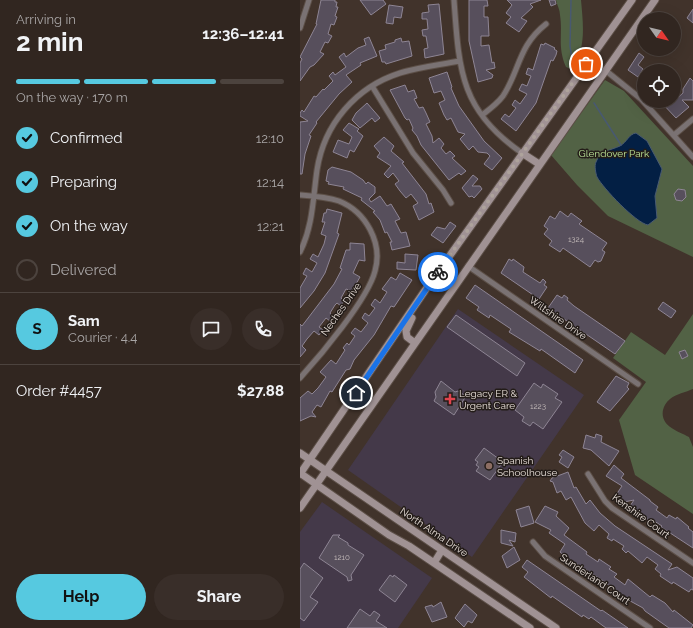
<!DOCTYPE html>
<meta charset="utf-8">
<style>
:root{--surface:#312620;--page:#392e29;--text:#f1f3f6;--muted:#a8a5a5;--line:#4c433e;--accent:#56c9e0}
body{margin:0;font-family:Raleway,sans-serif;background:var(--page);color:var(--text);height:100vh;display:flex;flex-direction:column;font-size:15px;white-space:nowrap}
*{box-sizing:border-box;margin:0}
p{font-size:13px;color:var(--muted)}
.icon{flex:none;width:22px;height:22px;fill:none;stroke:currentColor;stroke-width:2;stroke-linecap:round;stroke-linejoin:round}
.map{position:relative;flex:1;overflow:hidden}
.side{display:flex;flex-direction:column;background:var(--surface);width:300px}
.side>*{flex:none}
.needle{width:26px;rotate:124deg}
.fabs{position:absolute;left:337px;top:12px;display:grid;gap:8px}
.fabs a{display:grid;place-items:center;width:44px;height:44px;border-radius:50%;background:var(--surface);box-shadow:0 4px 16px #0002,0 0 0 1px var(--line);font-size:20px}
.pin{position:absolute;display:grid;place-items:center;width:34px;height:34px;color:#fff;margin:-17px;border:2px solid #fff;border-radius:50%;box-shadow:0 1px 4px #0007}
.courier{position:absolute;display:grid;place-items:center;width:40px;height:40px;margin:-20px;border:3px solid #1a73e8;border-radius:50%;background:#fff;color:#222;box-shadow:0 1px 5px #0007}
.summary em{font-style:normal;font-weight:700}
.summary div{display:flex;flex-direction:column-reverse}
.summary{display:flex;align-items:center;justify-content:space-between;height:68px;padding:0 16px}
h1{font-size:26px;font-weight:700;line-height:30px}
.bar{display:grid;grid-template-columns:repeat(4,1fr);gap:6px 4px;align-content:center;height:48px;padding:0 16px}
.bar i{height:5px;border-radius:3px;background:var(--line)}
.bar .current{background:var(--accent)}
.bar p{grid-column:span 4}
.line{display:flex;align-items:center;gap:10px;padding:0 16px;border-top:1px solid var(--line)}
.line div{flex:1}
.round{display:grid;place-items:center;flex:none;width:42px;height:42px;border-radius:21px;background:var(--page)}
ol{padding:0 16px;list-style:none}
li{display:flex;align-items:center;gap:12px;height:44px}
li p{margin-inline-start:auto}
li .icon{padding:4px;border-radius:50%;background:var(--accent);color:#111;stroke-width:4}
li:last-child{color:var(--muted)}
li i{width:22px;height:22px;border:2px solid var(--line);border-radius:50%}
.primary-button{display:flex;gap:8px;margin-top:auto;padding:8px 16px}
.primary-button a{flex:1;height:46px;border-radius:24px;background:var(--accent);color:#111;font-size:16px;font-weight:700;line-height:46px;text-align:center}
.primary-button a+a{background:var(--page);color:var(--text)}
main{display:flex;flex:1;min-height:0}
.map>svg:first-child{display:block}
.commercial{fill:#443949}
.green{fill:#526245}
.water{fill:#031f44;stroke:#485971}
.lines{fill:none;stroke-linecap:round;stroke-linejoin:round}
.stream{stroke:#485971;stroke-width:1.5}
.building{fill:#574f5c;stroke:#8e8594}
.street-casing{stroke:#5c4f47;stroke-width:7}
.secondary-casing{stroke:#5c4f47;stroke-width:9}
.street{stroke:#7a7273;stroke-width:5}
.secondary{stroke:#a09294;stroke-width:7}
.done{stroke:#aea39c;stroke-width:4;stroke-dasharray:0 7.2}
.route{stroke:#1a73e8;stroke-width:5}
.health-dot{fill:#e0444e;stroke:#231c18;stroke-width:1.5}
.education-dot{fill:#8d6e63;stroke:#231c18;stroke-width:1.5}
.labels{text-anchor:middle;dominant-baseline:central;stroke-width:3;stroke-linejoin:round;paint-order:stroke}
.number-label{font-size:8px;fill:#c4bbba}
.park-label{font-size:10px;fill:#b9e298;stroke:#231c18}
.street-label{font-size:10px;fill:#e8dfd9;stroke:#231c18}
.poi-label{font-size:10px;fill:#e8dfd9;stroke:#231c18;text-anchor:start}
</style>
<main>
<section class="side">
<div class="summary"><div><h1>2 min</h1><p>Arriving in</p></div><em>12:36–12:41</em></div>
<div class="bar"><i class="current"></i><i class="current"></i><i class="current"></i><i></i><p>On the way · 170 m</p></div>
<ol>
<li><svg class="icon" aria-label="check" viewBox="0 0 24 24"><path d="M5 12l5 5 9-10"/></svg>Confirmed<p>12:10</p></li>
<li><svg class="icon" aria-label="check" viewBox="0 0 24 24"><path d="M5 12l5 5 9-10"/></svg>Preparing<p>12:14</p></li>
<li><svg class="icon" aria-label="check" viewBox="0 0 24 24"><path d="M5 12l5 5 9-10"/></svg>On the way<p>12:21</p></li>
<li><i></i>Delivered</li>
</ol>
<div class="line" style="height:72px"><b class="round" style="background:var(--accent);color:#111">S</b><div><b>Sam</b><p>Courier · 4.4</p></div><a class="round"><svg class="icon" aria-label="chat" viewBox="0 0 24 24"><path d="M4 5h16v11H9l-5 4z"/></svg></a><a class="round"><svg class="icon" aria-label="phone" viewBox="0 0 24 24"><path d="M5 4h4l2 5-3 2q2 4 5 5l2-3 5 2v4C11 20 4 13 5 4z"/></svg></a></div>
<div class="line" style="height:52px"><div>Order #4457</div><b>$27.88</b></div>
<div class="primary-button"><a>Help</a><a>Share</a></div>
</section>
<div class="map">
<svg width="393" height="628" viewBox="0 0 393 628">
<rect width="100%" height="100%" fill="#41332b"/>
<path class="commercial" d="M158 309 284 395 172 557 48 470Z
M22 502 132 578 98 628H0V532Z"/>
<path class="green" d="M256 0H281C283 23 287 50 271 69L266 67C257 46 263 35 260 15 260 10 257 5 256 0Z
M305 80 324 91 393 166V257L308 216 277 185 251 155Z
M393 314V389C386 392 376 394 370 399 366 402 364 406 363 410 360 426 377 431 389 437L393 447V514L335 475 319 420 346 382 313 358 331 332 365 355Z"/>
<path class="water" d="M336 133 347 141 362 169 355 196 357 218 348 225C336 223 303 188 297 177 296 174 294 166 296 162 300 151 311 150 320 146 327 142 329 134 336 133Z"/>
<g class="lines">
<path class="stream" d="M271 0 270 46 273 65
M294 103 321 145"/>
</g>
<path class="building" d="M21 0H35V2H37L36 7H38L35 16 37 17 34 25 31 24 28 34 32 36 28 43 25 42 20 52 24 54 14 65 10 67 0 81V63L2 59 0 57 17 24H16Z
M60 0H83L86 4 71 15Z
M169 0H187L188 6H184V17H188L189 36H181V46L189 45 192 63 194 62 195 68 186 70 193 75 192 78 178 82 169 41Z
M207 0H241L230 4 233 7 221 18 227 21 219 32 206 23 211 17 206 13 212 5Z
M249 0H255L256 4 251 6Z
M139 4 144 54 125 58 124 49 128 48 126 36H123L122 30 128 29 127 19H122V13L129 12 128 5Z
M89 5 103 7 101 18 94 17 93 24 86 23Z
M393 9V23L387 18Z
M69 37 77 56 60 63 61 65 46 75 52 82 39 94 16 122 17 123 9 135 11 136 5 154 2 174H0V122L8 121 0 116V113L2 110 4 112 14 96 16 97 23 89 24 90 33 81 29 76 33 72 35 75 46 67 39 57 44 53 46 57 58 48 66 45 64 39Z
M101 38 102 42 109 41 112 56 86 64 85 62H82L79 51 86 49 85 45 95 42V40Z
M245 43 255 48 254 49 257 51 256 55 253 61 251 60 236 103 216 131 201 119 205 114 209 117 216 108 212 105 215 100 220 104 227 94 219 90 222 84 227 86 231 76 226 74 228 68 233 70 241 44 244 45Z
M339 53 344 57 338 65 343 69 338 77 328 70Z
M147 72 152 87 151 88 159 106 184 141 202 158 192 170 184 164 190 156 187 153 178 152 173 146 169 150 160 139 165 134 158 132 151 118 147 120 144 115 139 103 145 100 141 91 134 93 129 78Z
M390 78 393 81V100H382L389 107 376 118 360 101H374L383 93V89Z
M105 85 108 92 114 90 117 98 114 99 119 108 123 107 126 113 130 122 126 124 132 136 133 143 139 138 144 144 141 148 146 154 150 151 155 156 152 158 166 171 161 175 159 173 149 180 121 145 117 136 112 130 113 128 109 119 107 120 105 118 90 90Z
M67 103 80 118 75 122 72 118 60 128 52 120 56 113Z
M49 123 59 129 57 131 63 136 54 152 50 150 47 158 33 152 38 140 49 144 52 137 43 130Z
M84 137 94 146 91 151 104 162 102 163 126 194 129 204 131 203 134 212 119 220 113 206 118 203 111 194 106 198 100 191 95 184 99 181 93 173 88 178 84 174 91 166 77 157 80 153 74 146Z
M32 167 51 172 63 180 66 184 68 182 75 187V193L69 199 71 202 80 196 87 206 91 204 100 219 95 221 101 233 106 232 110 246 92 250 90 242H92L87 232 85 233 80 220 73 212 75 211 61 200 62 198 43 189 44 187 28 184 29 182 26 181 28 170Z
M173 175 178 179 172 186H180L182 189 174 198 172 196 169 197 162 188Z
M378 189 385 190 386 197 382 201 376 200 374 194Z
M27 209 42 213 37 233 39 234 25 273 14 291 0 308V288L7 276 3 274 6 268 12 272 17 263 10 259 13 254 18 257 24 244 26 236 21 234 25 222H22L24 213H26Z
M260 211 268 217 271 213 282 221 279 224 307 243 302 250 305 252 301 261 298 262 295 260 290 267 263 248 260 252 249 245 252 241 244 234 248 229 244 226 250 216 255 219Z
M150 222 156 226 143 243 131 235 137 227 145 229Z
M50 243 64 244 65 261 59 260 53 273 60 277 52 291 46 289 41 298 44 301 41 306 37 303 35 305 30 313 33 317 30 321 26 318 19 327 23 330 19 335 14 331 7 339 2 346 6 350 0 357V324L2 326 34 284 42 269 40 268 46 250H50Z
M105 254 118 255 116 270 97 269V262L105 263Z
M209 259 212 261 213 259 224 267 223 272 240 283 243 279 246 282 244 285 247 287 239 299 201 273Z
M100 273 112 280 94 307 91 306 74 335 54 360 50 369 46 370 32 392 30 391 21 407 17 405 12 412 16 417 11 416 0 421V398L8 391 12 394 18 388 26 377 20 372 31 360 36 364 45 350 43 348 47 343 49 345 55 336 51 333 55 328 61 332 68 323 62 318 65 313 69 316 75 308 71 305 75 299 80 303 87 292 82 289 91 277 96 280Z
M175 285 283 360 275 373 241 349 240 351 209 332 211 329 190 315 189 318 177 310 179 307 166 298Z
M257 295 262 298 264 295 268 298 267 300 274 306 325 341 315 354 248 308Z
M363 302 376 311 371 318 358 309Z
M156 315 225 363 217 376 147 327Z
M385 350 388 356 382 359 379 352Z
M316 376 329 383 327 387 329 389 310 411 297 402Z
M141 381 155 392 158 391 166 396 154 415 134 401 136 397 135 392Z
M234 383 241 388 243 384 258 394 255 398 262 402 243 429 233 422 230 426 222 421 224 417 215 410Z
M296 434 302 436 301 442 319 451 309 466 291 450 283 448 286 435 295 438Z
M184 448 203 462 190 480 176 471 179 467 176 465 178 462 175 460Z
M263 450 274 457 268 468 259 462 262 457 259 455Z
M314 465 324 474 321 478 350 500V501L358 507 356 510 367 518 369 515 376 519 377 517 389 527 388 528 393 532V548L361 527 362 526 351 519 350 521 332 508 330 506 334 500 324 502 316 495 322 486 306 476Z
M268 472 274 488 276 487 286 504 290 500 300 513 315 526 372 564 368 570 377 567 393 578V590L391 589 389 592 373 582 372 584 360 576 361 574 355 569 358 565 347 557 342 563 328 551 326 553 322 549 324 546 313 539 312 541 307 538 309 534 299 525 294 531 285 523 271 497 266 500 261 491 257 493 253 482 250 481 252 478Z
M229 506 234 523 221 527 216 510Z
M245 506 258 512 256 516 269 528 264 535 287 552 286 554 298 562 299 559 311 567 309 569 317 574 314 577 325 585 328 579 350 597 352 595 365 603 373 612 374 610 393 625 391 628H369L345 611 343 608 323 597 302 580 266 557 260 552 265 544 249 533 251 530 235 522Z
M201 530 216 533 215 542 209 540 213 546 201 543Z
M33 535H40L38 537 48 543V545L64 555 51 575 52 580 48 581 47 577 19 558Z
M214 547 220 560 207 568 202 556Z
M227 560 301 611 302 610 328 628H306L291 617 289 619 283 615 282 617 252 596 251 598 224 577 228 572 222 567Z
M4 563 23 578 10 597 18 602 4 621 0 618V569Z
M90 575 93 577 94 575 107 585 95 602 79 590Z
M141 602 147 617 132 622 125 607 132 605 133 607Z
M165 604 177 615 172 623 168 621 164 627 155 618Z
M60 609 70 616 74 611 80 615 76 621 87 628H47Z"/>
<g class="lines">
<g class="street-casing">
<path id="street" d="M154 0C159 70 160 110 222 153
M0 28 9 0
M305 70 341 99 393 157
M72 86 113 153 143 190 151 203
M182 115C190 109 197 104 203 96 220 70 218 46 246 24
M374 135 393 119
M0 195C13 196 27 197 39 201 66 212 83 243 75 271 68 299 20 356 0 378
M0 252C13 226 13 198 17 170 24 124 56 87 100 73 119 67 139 65 159 61
M168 266 338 384
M288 474 305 501 312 508 393 563
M233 542 245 556 350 628"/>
</g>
<g class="secondary-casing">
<path id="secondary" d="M222 153 239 164
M112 318 106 331 107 337 115 343
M0 453 256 628
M0 473 89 535 109 546 230 628
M0 474 126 289 332 0
M0 508 355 0
M134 563 142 550"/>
</g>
<use href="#street" class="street"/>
<use href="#secondary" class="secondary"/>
</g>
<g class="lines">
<path class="done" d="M138 272 286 64"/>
<path class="route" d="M56 393 138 272"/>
</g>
<path class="health-dot" d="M148 393h4v4h4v4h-4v4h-4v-4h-4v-4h4z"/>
<circle class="education-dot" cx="189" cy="466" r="4"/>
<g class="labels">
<g class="number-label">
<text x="276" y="239">1324</text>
<text x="238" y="406">1223</text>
<text x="42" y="557">1210</text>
</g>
<g class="park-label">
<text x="314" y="153">Glendover Park</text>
</g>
<g class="street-label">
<text transform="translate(41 309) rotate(-55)">Neches Drive</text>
<text transform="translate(258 318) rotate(35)">Wiltshire Drive</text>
<text transform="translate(341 516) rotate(36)">Kenshire Court</text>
<text transform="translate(134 532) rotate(34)">North Alma Drive</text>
<text transform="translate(295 579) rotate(34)">Sunderland Court</text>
</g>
<g class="poi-label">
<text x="159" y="393">Legacy ER &amp;<tspan x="159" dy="12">Urgent Care</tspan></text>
<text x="197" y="460">Spanish<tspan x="197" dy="12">Schoolhouse</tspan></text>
</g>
</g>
</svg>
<div class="fabs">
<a><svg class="needle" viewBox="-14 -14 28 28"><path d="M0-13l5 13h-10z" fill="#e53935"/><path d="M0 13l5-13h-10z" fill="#a8a5a5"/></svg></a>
<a><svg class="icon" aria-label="locate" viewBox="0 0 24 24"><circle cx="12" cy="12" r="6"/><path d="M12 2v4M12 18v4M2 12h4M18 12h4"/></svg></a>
</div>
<div class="pin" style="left:286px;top:64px;background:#ea580c"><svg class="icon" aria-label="bag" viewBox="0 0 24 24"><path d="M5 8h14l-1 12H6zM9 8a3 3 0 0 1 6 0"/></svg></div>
<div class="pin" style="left:56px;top:393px;background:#1f2937"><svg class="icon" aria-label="home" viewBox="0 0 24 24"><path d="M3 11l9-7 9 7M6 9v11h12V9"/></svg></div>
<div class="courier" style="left:138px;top:272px"><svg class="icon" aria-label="bike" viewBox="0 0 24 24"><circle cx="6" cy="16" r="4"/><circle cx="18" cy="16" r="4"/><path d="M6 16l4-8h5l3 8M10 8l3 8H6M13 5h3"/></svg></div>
</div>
</main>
